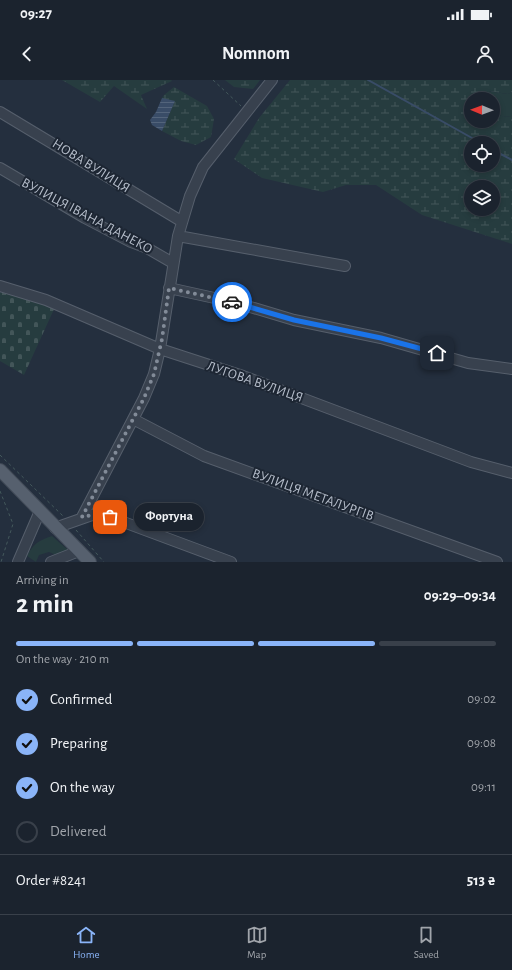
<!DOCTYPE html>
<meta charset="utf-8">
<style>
:root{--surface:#1b232e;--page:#242b36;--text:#f1f3f6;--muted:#a0a4aa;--line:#39404a;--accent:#8ab4f8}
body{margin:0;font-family:"Alegreya Sans",sans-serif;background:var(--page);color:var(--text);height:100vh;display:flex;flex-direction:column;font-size:15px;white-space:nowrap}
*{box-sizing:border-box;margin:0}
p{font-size:13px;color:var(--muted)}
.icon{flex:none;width:22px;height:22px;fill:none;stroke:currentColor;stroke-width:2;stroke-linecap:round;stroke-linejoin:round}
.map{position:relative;height:482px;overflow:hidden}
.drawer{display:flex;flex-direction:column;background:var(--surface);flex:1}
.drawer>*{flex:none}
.needle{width:26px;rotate:271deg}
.buttons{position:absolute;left:464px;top:12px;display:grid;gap:8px}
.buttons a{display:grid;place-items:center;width:36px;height:36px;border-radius:50%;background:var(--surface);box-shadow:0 2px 6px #0003,0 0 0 1px var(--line);font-size:20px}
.pin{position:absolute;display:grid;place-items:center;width:34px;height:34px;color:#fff;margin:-17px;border-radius:8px;box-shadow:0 2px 6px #0006}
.courier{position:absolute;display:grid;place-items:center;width:40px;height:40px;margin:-20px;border:3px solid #1a73e8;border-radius:50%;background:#fff;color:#222;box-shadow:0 1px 5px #0007}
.bubble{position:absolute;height:28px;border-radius:14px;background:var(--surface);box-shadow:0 2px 6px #0003,0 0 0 1px var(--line);font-size:13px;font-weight:700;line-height:28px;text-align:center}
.summary em{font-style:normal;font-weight:700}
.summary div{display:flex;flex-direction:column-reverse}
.summary{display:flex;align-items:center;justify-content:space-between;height:68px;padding:0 16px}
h1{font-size:26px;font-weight:700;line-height:30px}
.bar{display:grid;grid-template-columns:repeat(4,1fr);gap:6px 4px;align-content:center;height:48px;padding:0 16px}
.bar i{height:5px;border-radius:3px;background:var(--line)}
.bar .active{background:var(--accent)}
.bar p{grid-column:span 4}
.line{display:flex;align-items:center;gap:10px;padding:0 16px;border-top:1px solid var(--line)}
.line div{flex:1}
ol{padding:0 16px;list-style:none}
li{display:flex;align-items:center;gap:12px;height:44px}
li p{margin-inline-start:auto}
li .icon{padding:4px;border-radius:50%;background:var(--accent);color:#111;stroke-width:4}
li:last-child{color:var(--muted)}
li i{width:22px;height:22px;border:2px solid var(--line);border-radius:50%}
.status{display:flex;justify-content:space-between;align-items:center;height:28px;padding:0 20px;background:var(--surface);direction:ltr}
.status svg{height:11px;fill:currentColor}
header{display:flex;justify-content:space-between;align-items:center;height:52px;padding:0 16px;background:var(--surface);font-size:18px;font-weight:700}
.menu{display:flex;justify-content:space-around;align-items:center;height:56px;border-top:1px solid var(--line);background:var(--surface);font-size:11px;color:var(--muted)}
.menu a{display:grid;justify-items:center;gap:2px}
.menu .active{color:var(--accent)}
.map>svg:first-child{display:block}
.grass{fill:#263c3f}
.wetland{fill:url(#wetland-marsh);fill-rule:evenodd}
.cemetery{fill:url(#cemetery-stones)}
.water{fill:url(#water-rules)}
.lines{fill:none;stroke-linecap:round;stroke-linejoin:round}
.stream{stroke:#394c67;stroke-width:2}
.minor-casing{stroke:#565f6c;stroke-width:12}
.major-casing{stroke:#414a57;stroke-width:14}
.path{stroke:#44595c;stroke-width:1;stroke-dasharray:3 3;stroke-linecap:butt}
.minor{stroke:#38414e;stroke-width:10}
.major{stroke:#56606e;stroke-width:12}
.done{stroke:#828b98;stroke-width:4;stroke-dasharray:0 7.2}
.route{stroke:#1a73e8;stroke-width:5}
.labels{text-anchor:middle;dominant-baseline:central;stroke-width:4;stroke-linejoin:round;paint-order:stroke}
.street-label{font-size:14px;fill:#b4bcc9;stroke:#1d2633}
</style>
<div class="status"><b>09:27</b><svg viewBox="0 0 49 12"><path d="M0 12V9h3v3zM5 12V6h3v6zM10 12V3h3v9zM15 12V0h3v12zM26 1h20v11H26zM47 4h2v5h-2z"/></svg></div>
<header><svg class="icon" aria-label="back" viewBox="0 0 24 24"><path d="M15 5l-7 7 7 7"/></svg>Nomnom<svg class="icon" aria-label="person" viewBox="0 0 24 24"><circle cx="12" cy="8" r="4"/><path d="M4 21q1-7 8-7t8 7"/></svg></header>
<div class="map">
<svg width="512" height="482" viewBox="0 0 512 482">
<defs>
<pattern id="wetland-marsh" width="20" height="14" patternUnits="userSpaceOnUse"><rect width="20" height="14" fill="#263c3f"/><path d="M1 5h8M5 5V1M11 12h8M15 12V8" fill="none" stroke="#435659"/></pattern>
<pattern id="cemetery-stones" width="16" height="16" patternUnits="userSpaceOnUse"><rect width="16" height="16" fill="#263c3f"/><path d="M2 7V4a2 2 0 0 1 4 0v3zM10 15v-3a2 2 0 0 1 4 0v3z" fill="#435659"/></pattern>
<pattern id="water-rules" width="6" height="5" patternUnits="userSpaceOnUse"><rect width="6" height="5" fill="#394c67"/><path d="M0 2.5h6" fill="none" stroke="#53647b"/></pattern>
</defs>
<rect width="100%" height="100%" fill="#242f3e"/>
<path class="grass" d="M488 11 508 14 512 12V37L501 36 493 30V19H487Z
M52 456 68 470 58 476 49 472 39 475 36 482 27 476C33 464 39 460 52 456Z"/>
<path class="wetland" d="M62 0H171L172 1 141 15 147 29 114 6 100 22Z
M225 0H260L253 9 234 7Z
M290 0H512V12L508 14 489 11 487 19H471V41H493V30L501 36 512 37V164L422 135 376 105H346L323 112 262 98 234 79 259 38ZM471 63H493V85H471ZM471 107H493V129H471Z
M174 7 207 26 214 39 211 57 196 65 181 61 162 51 171 30 162 18 164 15Z"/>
<path class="cemetery" d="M0 212 55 227 24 295 0 281Z"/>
<path class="water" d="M162 18 175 21 162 51 152 45 150 40 156 32Z"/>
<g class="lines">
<path class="stream" d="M368 0 481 63
M493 70 512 80"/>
<g class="minor-casing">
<path id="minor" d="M0 32 181 141
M0 88 85 138 131 162 147 168 173 183
M178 156 345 186
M0 206 46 220 160 269 243 296 471 382 512 393
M169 208 237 223 294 240 381 258 468 283 512 289
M133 339 204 376 497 482
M82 437 144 318 154 294 160 269 178 156 190 116 203 87 272 0
M55 448 92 435 110 437 231 482
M18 482 40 431
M51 482 79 471"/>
</g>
<g class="major-casing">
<path id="major" d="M0 390 90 482"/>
</g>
<path class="path" d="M213 0 241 26
M0 375 63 436
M0 411 13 444 1 482
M76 450 104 482"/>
<use href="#minor" class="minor"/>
<use href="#major" class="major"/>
</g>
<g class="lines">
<path class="done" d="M110 437 92 435 82 437 144 318 154 294 162 259 169 208 232 222"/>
<path class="route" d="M232 222 294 240 381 258 437 273"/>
</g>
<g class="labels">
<g class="street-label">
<text transform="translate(91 86) rotate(32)">НОВА ВУЛИЦЯ</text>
<text transform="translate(87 136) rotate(28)">ВУЛИЦЯ ІВАНА ДАНЕКО</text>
<text transform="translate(255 302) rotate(19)">ЛУГОВА ВУЛИЦЯ</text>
<text transform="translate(313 415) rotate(20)">ВУЛИЦЯ МЕТАЛУРГІВ</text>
</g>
</g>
</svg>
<div class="buttons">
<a><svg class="needle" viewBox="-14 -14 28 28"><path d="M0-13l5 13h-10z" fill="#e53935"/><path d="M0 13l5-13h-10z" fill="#a0a4aa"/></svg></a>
<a><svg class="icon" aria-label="locate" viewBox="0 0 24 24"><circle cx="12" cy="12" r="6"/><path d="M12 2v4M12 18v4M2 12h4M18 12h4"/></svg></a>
<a><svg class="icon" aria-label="layers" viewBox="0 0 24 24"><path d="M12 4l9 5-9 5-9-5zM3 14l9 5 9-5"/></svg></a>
</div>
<div class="pin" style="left:110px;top:437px;background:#ea580c"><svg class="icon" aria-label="bag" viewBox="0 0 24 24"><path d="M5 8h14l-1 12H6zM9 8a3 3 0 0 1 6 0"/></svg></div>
<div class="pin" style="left:437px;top:273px;background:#1f2937"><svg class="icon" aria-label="home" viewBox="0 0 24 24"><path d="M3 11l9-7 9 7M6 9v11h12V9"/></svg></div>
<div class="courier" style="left:232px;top:222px"><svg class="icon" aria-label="car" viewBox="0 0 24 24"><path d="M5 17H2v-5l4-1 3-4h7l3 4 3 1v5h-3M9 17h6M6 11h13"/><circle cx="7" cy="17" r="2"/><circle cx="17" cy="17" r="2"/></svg></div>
<div class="bubble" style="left:134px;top:423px;width:70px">Фортуна</div>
</div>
<section class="drawer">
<div class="summary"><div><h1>2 min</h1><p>Arriving in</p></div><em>09:29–09:34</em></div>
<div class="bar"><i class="active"></i><i class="active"></i><i class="active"></i><i></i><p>On the way · 210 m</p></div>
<ol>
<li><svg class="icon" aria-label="check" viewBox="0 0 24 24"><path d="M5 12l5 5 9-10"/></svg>Confirmed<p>09:02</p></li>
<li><svg class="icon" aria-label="check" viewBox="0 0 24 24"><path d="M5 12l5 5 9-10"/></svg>Preparing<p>09:08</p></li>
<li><svg class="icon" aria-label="check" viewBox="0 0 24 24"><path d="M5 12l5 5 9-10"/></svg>On the way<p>09:11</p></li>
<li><i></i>Delivered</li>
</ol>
<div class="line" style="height:52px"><div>Order #8241</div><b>513 ₴</b></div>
</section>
<nav class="menu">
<a class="active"><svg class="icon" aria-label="home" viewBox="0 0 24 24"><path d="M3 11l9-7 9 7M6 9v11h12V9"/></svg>Home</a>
<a><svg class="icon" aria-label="map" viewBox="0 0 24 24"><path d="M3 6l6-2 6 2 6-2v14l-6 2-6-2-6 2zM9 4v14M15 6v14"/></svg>Map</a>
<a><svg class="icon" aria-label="saved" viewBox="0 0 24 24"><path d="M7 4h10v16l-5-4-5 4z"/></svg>Saved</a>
</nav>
